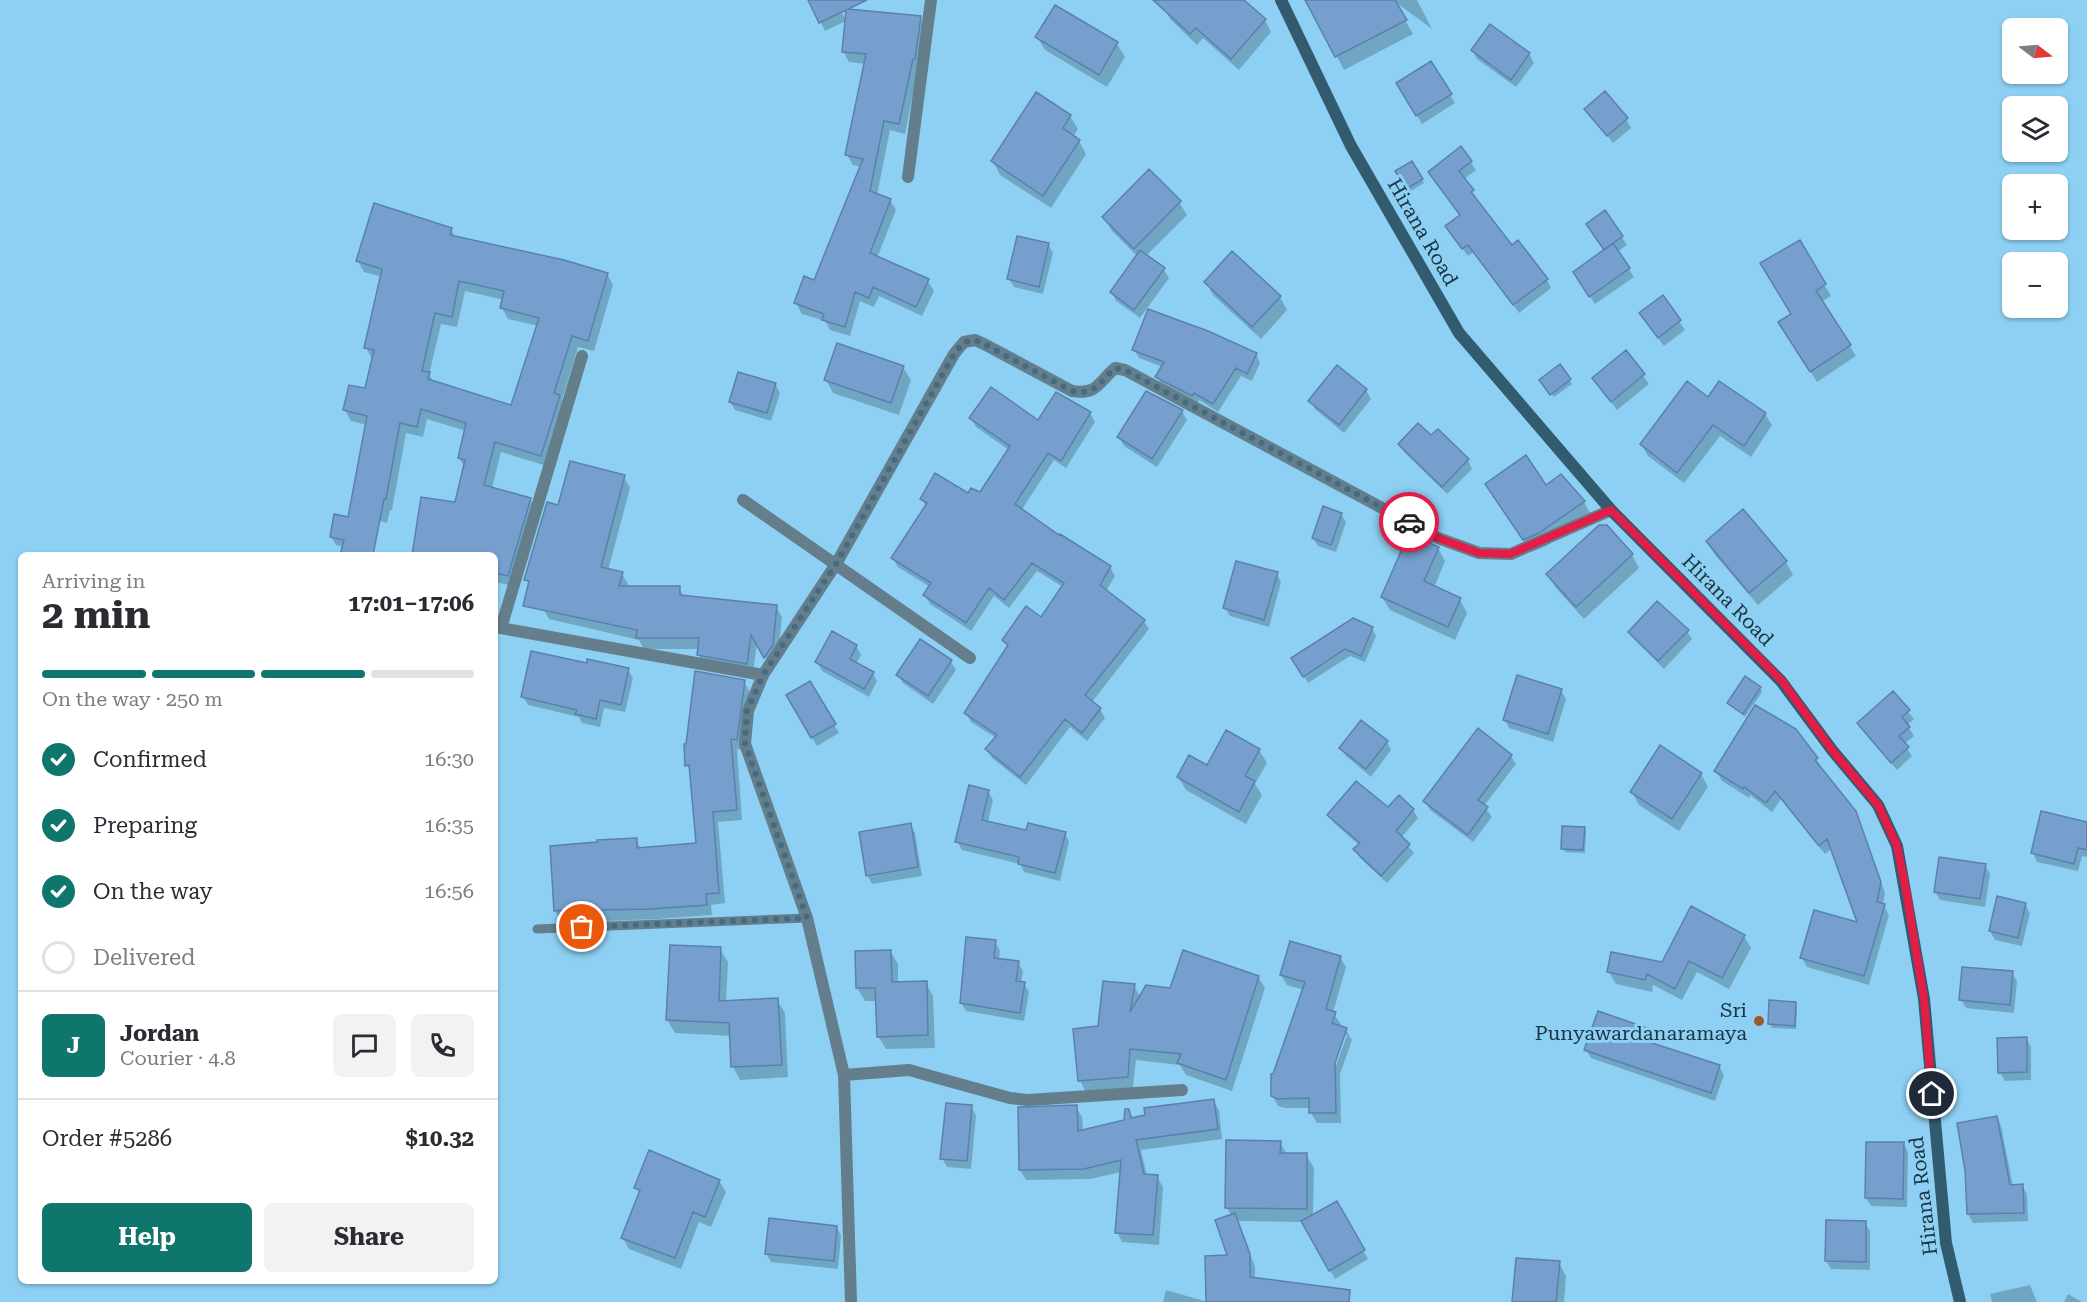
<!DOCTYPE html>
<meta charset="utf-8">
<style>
:root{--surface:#fff;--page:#f2f2f3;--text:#2b2b33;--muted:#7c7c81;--line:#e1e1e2;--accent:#0f766e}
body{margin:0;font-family:"Roboto Serif",serif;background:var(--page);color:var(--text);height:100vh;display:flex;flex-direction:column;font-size:22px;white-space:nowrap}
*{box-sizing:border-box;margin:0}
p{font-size:20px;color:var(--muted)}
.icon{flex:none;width:33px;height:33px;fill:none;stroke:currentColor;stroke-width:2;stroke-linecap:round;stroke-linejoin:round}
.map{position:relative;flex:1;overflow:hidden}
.sheet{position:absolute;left:18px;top:552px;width:480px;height:732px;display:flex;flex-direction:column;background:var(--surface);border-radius:9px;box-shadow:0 2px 4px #0004}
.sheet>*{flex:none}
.needle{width:39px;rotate:106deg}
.controls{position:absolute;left:2002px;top:18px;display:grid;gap:12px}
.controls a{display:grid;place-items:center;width:66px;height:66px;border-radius:9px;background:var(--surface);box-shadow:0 2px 4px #0004;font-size:30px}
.pin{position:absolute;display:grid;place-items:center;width:51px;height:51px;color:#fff;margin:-26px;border:3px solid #fff;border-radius:50%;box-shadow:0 2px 6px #0007}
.courier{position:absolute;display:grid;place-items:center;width:60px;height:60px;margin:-30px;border:4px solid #e11d48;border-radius:50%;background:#fff;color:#222;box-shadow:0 2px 8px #0007}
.headline em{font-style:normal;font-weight:700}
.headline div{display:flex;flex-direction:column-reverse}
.headline{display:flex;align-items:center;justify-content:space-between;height:102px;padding:0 24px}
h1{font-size:39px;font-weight:700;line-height:45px}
.bar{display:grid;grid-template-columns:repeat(4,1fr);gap:9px 6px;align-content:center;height:72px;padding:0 24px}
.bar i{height:8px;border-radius:4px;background:var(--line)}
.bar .active{background:var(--accent)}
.bar p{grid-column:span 4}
.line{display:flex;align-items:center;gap:15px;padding:0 24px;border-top:2px solid var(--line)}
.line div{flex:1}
.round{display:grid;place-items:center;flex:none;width:63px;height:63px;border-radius:9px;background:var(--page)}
ol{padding:0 24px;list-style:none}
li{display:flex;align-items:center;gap:18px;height:66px}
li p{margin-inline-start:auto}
li .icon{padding:6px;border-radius:50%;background:var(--accent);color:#fff;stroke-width:4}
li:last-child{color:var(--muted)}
li i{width:33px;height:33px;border:3px solid var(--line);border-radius:50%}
.button{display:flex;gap:12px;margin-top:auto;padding:12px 24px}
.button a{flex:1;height:69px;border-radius:9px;background:var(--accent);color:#fff;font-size:24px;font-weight:700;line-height:69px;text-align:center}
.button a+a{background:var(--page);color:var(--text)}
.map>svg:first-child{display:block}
.shadow{fill:#0003;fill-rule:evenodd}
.building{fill:#779fce;stroke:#5981ae;stroke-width:1.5;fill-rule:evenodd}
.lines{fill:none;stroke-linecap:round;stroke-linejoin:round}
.lane{stroke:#647e8c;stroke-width:9}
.street{stroke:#647e8c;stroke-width:12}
.secondary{stroke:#335b6f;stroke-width:12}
.done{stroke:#436b81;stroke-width:6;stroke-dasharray:0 10.8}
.route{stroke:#e11d48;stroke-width:8}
.poi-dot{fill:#9c5929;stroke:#8ed0f3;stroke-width:2}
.labels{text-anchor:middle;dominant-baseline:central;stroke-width:6;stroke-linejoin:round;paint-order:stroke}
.street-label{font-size:20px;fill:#1a3543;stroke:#8ed0f3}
.poi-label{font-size:20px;fill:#1a3543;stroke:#8ed0f3;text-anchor:end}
</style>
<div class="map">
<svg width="2087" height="1302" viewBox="0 0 2087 1302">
<rect width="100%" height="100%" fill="#8ed0f3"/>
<path class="shadow" d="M810 0H836L846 21 825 31Z
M1172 0H1242L1265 20 1271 32 1239 70 1203 38 1197 45 1171 20 1164 9Z
M1307 0H1417L1432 29 1394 1 1413 34 1344 70Z
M1055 7 1117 44 1125 57 1107 87 1045 50 1037 37Z
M920 18 926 28 905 134 890 130 877 195 890 200 896 210 877 258 928 281 934 291 922 316 879 296 874 307 860 301 850 336 830 330 825 321 802 314 796 303 815 282 861 167 853 165 847 155 865 64 849 62 843 51Z
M1490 26 1529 54 1534 63 1516 87 1477 59 1472 50Z
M1431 63 1455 103 1422 124 1398 83Z
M1037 94 1070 116 1078 129 1073 137 1079 141 1086 154 1051 208 1000 175 993 161Z
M1586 109 1626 119 1631 128 1613 143Z
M1461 148 1476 170 1464 179 1477 199 1476 200 1511 247 1547 280 1551 288 1519 313 1474 252 1468 256 1452 235 1461 216 1430 172Z
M1411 163 1424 183 1409 192 1397 172Z
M1179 202 1187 215 1146 256 1164 270 1169 278 1140 318 1116 301 1112 292 1138 257 1112 231 1104 218Z
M1605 212 1627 245 1617 252 1634 277 1595 304 1579 281 1605 251Z
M451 229 456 238 607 274 613 285 594 351 578 347 562 400 566 408 547 466 501 452 492 488 530 499 537 510 514 586 495 582V555H414L456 504 465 467 459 458 466 431 427 419 423 437 406 433 392 510H390L387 523 359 514 367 425 351 421 345 410 366 390 373 360 366 348 382 277 364 272 358 261ZM465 291 504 300 502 308 508 319 538 326 512 407 434 382 429 375 441 324 457 327Z
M1799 242 1831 296 1821 302 1856 356 1817 382 1786 334 1792 314Z
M1048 244 1053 253 1043 294 1014 287 1009 279Z
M1206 282 1280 297 1287 310 1261 339 1213 295Z
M1662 297 1685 330 1664 346 1646 322Z
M1134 350 1256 354 1260 363 1252 381 1241 376 1218 412 1199 400 1197 404 1162 385 1157 377 1163 367 1139 358Z
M1626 352 1649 384 1617 410 1594 378Z
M1560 366 1572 384 1554 397 1543 384Z
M903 367 911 380 899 415 833 393 826 380Z
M775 384 780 393 771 421 735 410 730 402Z
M1366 390 1371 399 1344 433 1315 409 1310 401Z
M1056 394 1090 413 1095 422 1066 468 1054 460 1021 511 1060 537 1061 536 1110 567 1115 576 1106 591 1144 621 1149 629 1092 702 1100 709 1105 718 1087 741 1070 727 1026 785 992 758 987 750 996 738 971 722 966 713 1008 648 1003 640 1041 619 1063 587 1037 571 1009 608 994 596 971 631 930 604 925 596 930 587 898 567 893 558 926 506 922 499 980 494 1009 450 976 427 971 418 1038 422Z
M1709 399 1765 414 1772 425 1751 457 1720 436 1684 483 1648 456 1641 444Z
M1182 411 1187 420 1157 467 1124 446 1119 437Z
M1400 444 1468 460 1472 469 1447 494 1404 452Z
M1561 476 1584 502 1591 515 1546 546 1531 552 1494 497 1546 487Z
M624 477 630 488 608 571 622 574 628 584 627 588H679L684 597 776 606 782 617 778 657 771 667 757 642 753 674 705 665 698 654 699 649H644L639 640 549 619 526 579 559 507Z
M1341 514 1346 522 1336 552 1318 546 1313 538Z
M335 516 352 548 336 545 331 537Z
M1707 542 1786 562 1793 575 1758 605 1715 555Z
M1438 548 1445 561 1434 588 1460 600 1467 613 1455 640 1390 610 1382 597Z
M1632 555 1639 568 1584 619 1555 587 1548 574Z
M1277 574 1281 582 1269 627 1230 616 1225 608Z
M1372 628 1376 636 1365 662 1350 656 1308 683 1293 659Z
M1687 631 1692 639 1664 669 1635 640 1630 632Z
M856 646 861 655 856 664 873 673 877 681 869 697 822 671 817 662Z
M951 662 956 670 933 704 903 683 898 675Z
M588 665 628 670 633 678 625 712 604 708 600 727 582 723 579 717 528 705 523 697Z
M744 682 750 692 743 750 737 749 742 820 718 822 725 903 711 905 712 915 657 919 607 921 606 918 561 921 555 911 636 840 641 849 697 845 692 773 687 765Z
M810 683 839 733 817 746 788 696Z
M1760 688 1762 692 1745 717 1728 703Z
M1561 690 1566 699 1553 742 1509 728 1505 720Z
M1893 693 1914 719 1907 725 1914 736 1904 744 1912 756 1897 770 1858 723Z
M1387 742 1391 750 1371 777 1346 756 1341 748Z
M1259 750 1267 763 1255 784 1262 795 1246 824 1186 790 1178 777Z
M1511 756 1516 764 1484 806 1492 817 1473 842 1430 810 1425 801Z
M1816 759 1822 768 1820 769 1854 812 1860 822 1885 893 1883 904 1889 915 1869 985 1807 967 1802 958 1859 924 1832 848 1825 854 1781 799 1772 812 1750 795 1749 798 1722 781 1716 771Z
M1701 774 1708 787 1679 831 1639 805 1632 792Z
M988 791 993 800 988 822 1027 832 1065 833 1069 842 1060 881 1024 872 1020 864 962 850 957 841Z
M1388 809 1413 810 1418 818 1401 838 1414 853 1387 883 1360 858 1355 850 1359 845 1334 823 1329 815Z
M2087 823V857L2082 856 2078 871 2037 862 2033 853Z
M910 825 915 833 922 876 872 884 867 875Z
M1584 829 1586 832 1585 853 1565 852 1563 848Z
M1985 865 1990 874 1985 907 1940 900 1935 892Z
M2025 904 2030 913 2022 946 1995 940 1990 931Z
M1744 936 1751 948 1729 989 1697 972 1682 1000 1653 985 1652 992 1616 984 1609 972 1663 964Z
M995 942 1000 950 999 960 1018 963 1023 971 1021 983 1024 984 1029 992 1024 1021 966 1011 961 1003Z
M720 949 728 962 726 1002 777 1000 785 1013 788 1077 740 1080 733 1067 731 1036 675 1033 667 1020Z
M890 951 898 964V983H926L933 996 935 1048 886 1049 878 1036 877 1001H865L857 988Z
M1340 957 1346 967 1333 1013 1341 1024 1340 1027 1346 1030 1352 1040 1340 1074 1341 1123H1317L1311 1113V1108H1285L1278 1106 1272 1095 1274 1076 1304 990 1287 985 1281 975ZM1343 1035H1347L1334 1071 1331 1070Z
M2012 973 2017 981 2014 1013 1966 1008 1961 1000Z
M1258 977 1265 988 1232 1091 1186 1075 1180 1065 1136 1060 1133 1088 1086 1092 1080 1081 1099 1028 1134 986 1141 998 1171 990Z
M1795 1003 1797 1007 1796 1029 1772 1028 1770 1024Z
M1649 1030 1654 1039 1652 1044 1719 1066 1724 1075 1715 1101 1591 1058 1586 1050Z
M2026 1038 2031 1047V1080L2005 1081 2000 1073Z
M1213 1100 1219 1110 1222 1139 1141 1150 1147 1176 1157 1177 1163 1187 1159 1245 1122 1242 1117 1232 1121 1172 1090 1179 1026 1180 1020 1170 1019 1109 1076 1107 1082 1117 1083 1131 1125 1121 1128 1110 1134 1119Z
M971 1107 976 1115 971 1169 947 1167 942 1158Z
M1997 1117 2001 1126 2013 1186H2022L2027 1194 2028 1221 1973 1223 1968 1214 1967 1170Z
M1280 1142 1287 1155H1306L1314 1168 1313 1216 1336 1203 1368 1259 1335 1279 1303 1222 1238 1221 1255 1267V1279L1321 1302H1163L1166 1290 1208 1302 1229 1257 1231 1215 1227 1208Z
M1904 1144 1908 1152 1907 1207 1871 1206 1866 1198Z
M719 1181 726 1192 711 1227 699 1222 681 1269 629 1249 623 1238 640 1194 636 1187Z
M1865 1223 1870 1231V1270L1831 1269 1826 1261Z
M837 1227 841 1236 838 1269 771 1262 766 1253Z
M1559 1263 1566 1276 1564 1302H1513Z
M2030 1285 2037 1302H1992L1990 1294Z
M2068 1294 2082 1302H2064Z"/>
<path class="building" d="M808 0H867L848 9 921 16 915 59H913L899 124 884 121 870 191 891 199 870 253 929 279 916 307 873 287 869 298 855 292 845 327 822 320 824 314 794 303 804 276 814 280 863 159 845 155 866 54 842 52 846 10 819 23Z
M1153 0H1244L1266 19 1231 59 1196 28 1190 34Z
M1305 0H1395L1407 20 1335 57Z
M1055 5 1118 42 1099 75 1035 37Z
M1490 24 1530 53 1511 80 1471 50Z
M1431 61 1452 94 1416 116 1396 83Z
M1605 91 1628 118 1607 136 1584 109Z
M1036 92 1071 115 1063 128 1080 140 1043 196 991 161Z
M1461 146 1472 161 1459 171 1474 190 1471 192 1512 245 1518 240 1548 279 1513 305 1468 245 1462 249 1445 226 1460 215 1428 172Z
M1412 161 1423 179 1406 189 1395 171Z
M1149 169 1181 201 1134 249 1102 217Z
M374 203 452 228 450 235 564 260 608 273 588 341 572 336 554 393 560 395 541 456 495 442 484 485 531 498 508 576 495 573V555H412L421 497 455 502 465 460 458 458 466 423 421 409 417 427 400 423 386 499H384L373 555H340L344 540 330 537 334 514 348 517 367 416 343 410 349 385 365 388 374 350 364 348 382 269 356 261ZM459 281 504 291 500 308 539 318 511 405 428 379 430 372 422 371 435 313 452 317Z
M1605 210 1623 236 1604 250 1586 224Z
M1017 236 1049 243 1039 287 1007 279Z
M1800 240 1826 284 1816 291 1851 345 1810 372 1778 322 1791 314 1760 263Z
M1613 243 1630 268 1589 297 1573 272Z
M1140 250 1165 268 1134 310 1110 292Z
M1232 251 1281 296 1252 327 1204 282Z
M1663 295 1681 320 1658 338 1639 313Z
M1148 309 1208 331 1257 353 1247 374 1236 368 1213 404 1194 393 1192 396 1155 377 1164 362 1132 350Z
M837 343 904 366 891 403 824 380Z
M1626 350 1645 374 1611 402 1592 378Z
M1560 364 1571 379 1550 395 1539 380Z
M1337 365 1367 389 1339 425 1308 401Z
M738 372 776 383 767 413 729 402Z
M1687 381 1708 397 1719 381 1766 413 1744 446 1713 425 1677 473 1640 444Z
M991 387 1038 420 1056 392 1091 412 1061 461 1048 453 1015 504 1059 535 1060 534 1111 566 1100 585 1145 620 1085 695 1101 708 1082 733 1065 719 1020 777 985 749 997 735 964 713 1008 645 1002 640 1026 606 1041 617 1064 583 1032 563 1004 600 989 588 966 623 923 595 931 583 891 558 927 503 920 499 935 473 968 493 971 488 980 492 1010 446 969 418Z
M1146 391 1183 410 1152 459 1117 437Z
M1418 423 1431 435 1438 429 1469 459 1442 487 1398 444Z
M1526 455 1546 485 1561 474 1585 501 1539 533 1523 540 1485 484Z
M570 461 625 475 601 567 623 572 619 586H680V595L777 605 773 645 764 658 751 635 747 664 697 655 699 638H636L637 630 523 606 529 581 524 580 547 502 558 505Z
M1323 506 1342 513 1331 545 1312 538Z
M1743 509 1787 561 1749 593 1706 541Z
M1599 525H1607L1633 554 1576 607 1546 574Z
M1409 533 1439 547 1424 581 1461 598 1448 627 1381 597Z
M1236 561 1278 572 1264 620 1223 608Z
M1657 601 1689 630 1658 661 1628 632Z
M1353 618 1373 627 1361 656 1345 649 1303 677 1291 658Z
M832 631 857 645 850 659 874 672 864 689 815 662Z
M920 639 952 660 928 696 896 675Z
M531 651 587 663V659L629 668 621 705 600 700 596 719 575 714 577 710 521 697Z
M695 671 745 680 737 740 731 739 737 810 713 812 719 893 706 894 707 905 650 909 600 910 599 908 554 911 550 846 597 842V840L637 838V848L696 843 689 765 685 766 684 744H686Z
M1517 675 1562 689 1548 734 1503 720Z
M1745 676 1761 687 1743 714 1727 703Z
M810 681 836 724 811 738 786 695Z
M1893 691 1910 710 1902 717 1910 727 1899 736 1909 747 1891 763 1857 723Z
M1755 705 1796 729 1818 758 1815 760 1856 811 1881 882 1877 902 1885 904 1864 976 1800 958 1814 910 1857 922 1827 839 1819 846 1775 791 1766 803 1744 787 1743 789 1714 771Z
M1361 720 1388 741 1366 769 1339 748Z
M1478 728 1512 755 1478 800 1488 807 1468 835 1423 801Z
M1226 730 1260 749 1245 776 1255 781 1239 812 1177 777 1189 755 1207 765Z
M1660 745 1702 773 1672 819 1630 792Z
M1356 781 1388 807 1399 795 1414 809 1396 831 1410 844 1381 876 1353 849 1360 843 1327 815Z
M969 785 989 790 982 820 1026 830 1028 823 1066 832 1055 873 1018 864 1019 857 955 842Z
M2041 811 2087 822V850L2078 848 2074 864 2031 853Z
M911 823 918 867 866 876 859 832Z
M1562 826 1585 827 1583 850 1561 849Z
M1939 857 1986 864 1980 899 1934 892Z
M1997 896 2026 903 2018 938 1989 931Z
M1691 906 1745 935 1722 978 1689 961 1675 989 1647 974 1645 980 1607 972 1611 952 1662 962Z
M966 937 996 940 994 958 1019 961 1016 981 1025 982 1020 1013 960 1003Z
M1290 941 1341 956 1326 1009 1336 1012 1332 1023 1347 1028 1335 1063 1336 1113H1309V1098L1278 1099 1271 1096V1074H1273L1305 982 1280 975Z
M670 945 721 947 719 1001 778 998 782 1065 731 1067 729 1023 666 1020Z
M891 950 892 982 927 981 928 1035 877 1037 875 988H856L855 951Z
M1183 950 1259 976 1226 1080 1177 1063 1181 1054 1130 1049 1128 1077 1078 1081 1073 1029 1098 1026 1103 981 1135 984 1130 1012 1146 985 1170 988Z
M1962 967 2013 971 2010 1005 1959 1000Z
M1769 1000 1796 1002 1795 1026 1768 1024Z
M1598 1011 1650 1029 1646 1041 1720 1065 1711 1093 1584 1050Z
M2027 1037V1072L1998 1073 1997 1038Z
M1214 1099 1218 1129 1136 1140 1144 1174 1158 1175 1153 1235 1115 1233 1121 1160 1084 1169 1019 1170 1018 1107 1077 1105 1078 1131 1124 1120 1125 1109H1129L1131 1118 1145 1115 1144 1108Z
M946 1103 972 1105 967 1161 940 1159Z
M1997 1116 2010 1185 2023 1184 2024 1213 1967 1214 1965 1170 1957 1123Z
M1226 1140 1281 1141 1280 1153H1307V1209L1225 1208Z
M1866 1142H1904L1903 1199 1865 1198Z
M649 1150 720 1180 705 1217 693 1212 675 1258 621 1238 640 1190 634 1188Z
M1337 1201 1365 1250 1329 1271 1301 1221Z
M1235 1213 1250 1254V1277L1350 1290 1349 1302H1206L1205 1256 1227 1255 1215 1220Z
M769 1218 837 1226 834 1261 765 1254Z
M1826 1220 1866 1221V1262L1825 1261Z
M1516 1258 1560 1261 1556 1302H1512Z"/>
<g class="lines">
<path class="lane" d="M537 929 807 918"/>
<path class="street" d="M908 177 931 0
M743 500 970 658
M495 627 763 675
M501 628 582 356
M844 1075 909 1070 1010 1098 1028 1100 1182 1090
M851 1302 844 1075 807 918 745 744 748 711 763 675 836 564 954 354 964 342 975 340 984 344 1072 391C1097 395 1098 383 1115 368L1125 370 1438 538 1479 553 1511 554 1611 510"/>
<path class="secondary" d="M1281 0 1351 146 1459 333 1611 510 1781 681 1832 750 1878 805 1897 846 1924 999 1946 1243 1960 1302"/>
</g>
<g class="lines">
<path class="done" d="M582 927 807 918 745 744 747 711 763 675 836 564 954 354 964 342 975 340 984 344 1072 391C1097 395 1098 383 1115 368L1125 370 1409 522"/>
<path class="route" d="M1409 522 1438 538 1479 553 1510 554 1611 510 1782 681 1832 750 1878 805 1897 846 1906 890 1924 999 1932 1094"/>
</g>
<circle class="poi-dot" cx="1759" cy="1021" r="6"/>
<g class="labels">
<g class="street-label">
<text transform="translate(1423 232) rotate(60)">Hirana Road</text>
<text transform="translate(1728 600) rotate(45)">Hirana Road</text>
<text transform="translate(1923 1196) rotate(-97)">Hirana Road</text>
</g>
<g class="poi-label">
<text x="1747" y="1010">Sri<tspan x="1747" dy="23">Punyawardanaramaya</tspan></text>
</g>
</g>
</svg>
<div class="controls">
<a><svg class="needle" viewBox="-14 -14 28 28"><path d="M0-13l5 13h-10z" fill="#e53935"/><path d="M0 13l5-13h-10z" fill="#7c7c81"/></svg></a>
<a><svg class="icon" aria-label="layers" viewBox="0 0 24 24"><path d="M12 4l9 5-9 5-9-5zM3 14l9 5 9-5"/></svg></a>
<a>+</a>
<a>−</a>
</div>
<div class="pin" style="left:582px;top:927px;background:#ea580c"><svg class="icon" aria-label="bag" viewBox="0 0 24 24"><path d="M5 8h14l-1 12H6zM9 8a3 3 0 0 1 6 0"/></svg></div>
<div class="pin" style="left:1932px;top:1094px;background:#1f2937"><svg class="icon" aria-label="home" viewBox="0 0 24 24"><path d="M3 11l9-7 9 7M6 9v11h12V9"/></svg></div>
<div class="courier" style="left:1409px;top:522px"><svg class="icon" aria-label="car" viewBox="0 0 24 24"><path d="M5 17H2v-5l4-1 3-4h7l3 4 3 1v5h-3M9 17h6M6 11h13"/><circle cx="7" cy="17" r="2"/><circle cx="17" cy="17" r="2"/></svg></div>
<section class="sheet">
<div class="headline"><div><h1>2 min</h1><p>Arriving in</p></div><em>17:01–17:06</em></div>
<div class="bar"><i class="active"></i><i class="active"></i><i class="active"></i><i></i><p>On the way · 250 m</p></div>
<ol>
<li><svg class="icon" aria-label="check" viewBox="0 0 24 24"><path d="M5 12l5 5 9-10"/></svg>Confirmed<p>16:30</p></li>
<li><svg class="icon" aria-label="check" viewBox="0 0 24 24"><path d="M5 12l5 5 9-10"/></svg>Preparing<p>16:35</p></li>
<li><svg class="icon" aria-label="check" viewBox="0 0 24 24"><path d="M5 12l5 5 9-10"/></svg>On the way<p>16:56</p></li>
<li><i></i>Delivered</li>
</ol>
<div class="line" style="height:108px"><b class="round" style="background:var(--accent);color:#fff">J</b><div><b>Jordan</b><p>Courier · 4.8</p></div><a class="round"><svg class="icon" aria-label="chat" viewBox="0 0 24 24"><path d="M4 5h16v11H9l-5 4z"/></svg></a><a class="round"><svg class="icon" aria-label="phone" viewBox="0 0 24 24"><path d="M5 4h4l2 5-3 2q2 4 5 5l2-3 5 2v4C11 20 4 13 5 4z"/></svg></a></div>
<div class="line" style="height:78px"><div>Order #5286</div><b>$10.32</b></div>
<div class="button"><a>Help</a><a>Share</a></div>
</section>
</div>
